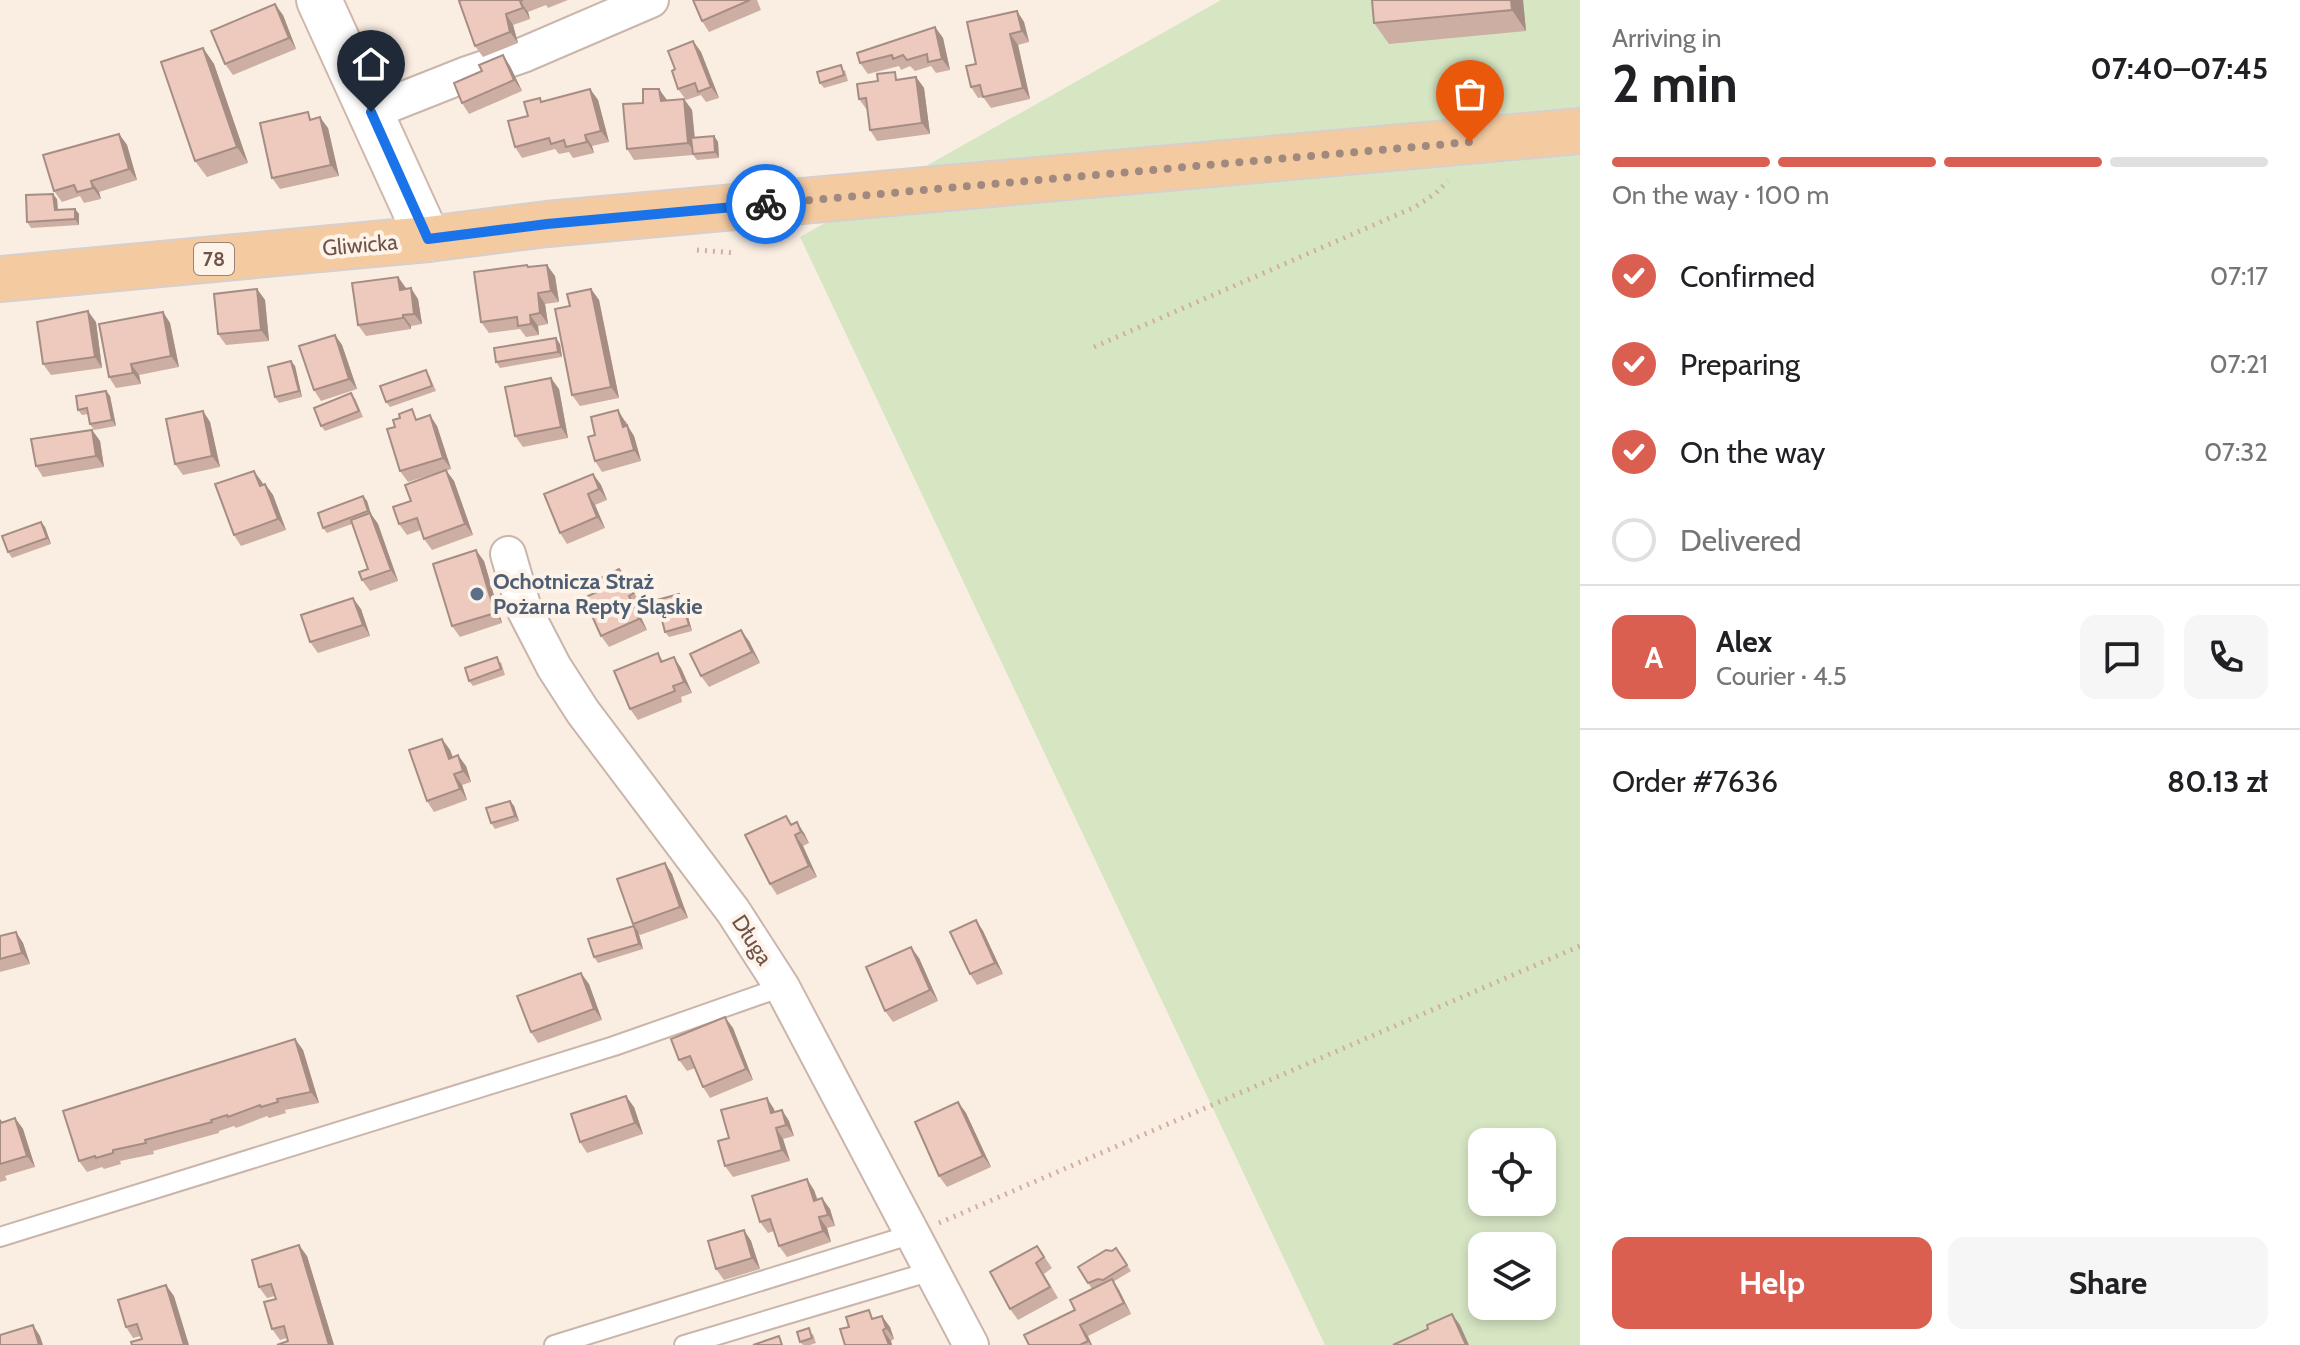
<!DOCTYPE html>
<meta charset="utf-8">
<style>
:root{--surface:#fff;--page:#f6f6f6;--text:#202124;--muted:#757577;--line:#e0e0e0;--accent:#db5f51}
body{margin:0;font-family:Cabin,sans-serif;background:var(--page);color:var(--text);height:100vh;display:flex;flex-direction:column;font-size:30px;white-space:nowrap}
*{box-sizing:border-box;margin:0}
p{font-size:26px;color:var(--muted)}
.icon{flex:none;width:44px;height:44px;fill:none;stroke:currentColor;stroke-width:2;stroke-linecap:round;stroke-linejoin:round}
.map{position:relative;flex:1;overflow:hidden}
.panel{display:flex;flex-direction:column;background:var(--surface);width:720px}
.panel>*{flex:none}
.fabs{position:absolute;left:1468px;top:1128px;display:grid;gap:16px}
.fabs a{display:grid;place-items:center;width:88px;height:88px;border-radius:16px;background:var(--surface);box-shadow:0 4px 12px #0003;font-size:40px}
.pin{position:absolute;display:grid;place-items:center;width:68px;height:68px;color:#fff;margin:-82px -34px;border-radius:50% 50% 50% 0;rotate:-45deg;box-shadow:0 0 8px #0007}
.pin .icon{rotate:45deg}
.courier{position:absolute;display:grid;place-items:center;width:80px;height:80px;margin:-40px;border:6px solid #1a73e8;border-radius:50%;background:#fff;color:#222;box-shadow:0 2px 10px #0007}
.overview em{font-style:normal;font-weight:700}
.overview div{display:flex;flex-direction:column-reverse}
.overview{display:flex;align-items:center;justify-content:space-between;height:136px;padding:0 32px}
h1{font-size:52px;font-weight:700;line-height:60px}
.bar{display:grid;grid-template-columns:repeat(4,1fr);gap:12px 8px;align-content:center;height:96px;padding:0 32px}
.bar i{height:10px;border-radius:6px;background:var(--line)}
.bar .selected{background:var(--accent)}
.bar p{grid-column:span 4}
.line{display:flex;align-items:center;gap:20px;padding:0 32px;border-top:2px solid var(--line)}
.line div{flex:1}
.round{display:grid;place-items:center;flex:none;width:84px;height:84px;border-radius:16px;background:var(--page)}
ol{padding:0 32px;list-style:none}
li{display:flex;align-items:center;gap:24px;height:88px}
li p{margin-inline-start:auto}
li .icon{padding:8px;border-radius:50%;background:var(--accent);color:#fff;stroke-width:4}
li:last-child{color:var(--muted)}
li i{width:44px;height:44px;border:4px solid var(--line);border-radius:50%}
.button{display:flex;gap:16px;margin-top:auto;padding:16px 32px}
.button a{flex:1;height:92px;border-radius:16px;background:var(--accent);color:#fff;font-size:32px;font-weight:700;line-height:92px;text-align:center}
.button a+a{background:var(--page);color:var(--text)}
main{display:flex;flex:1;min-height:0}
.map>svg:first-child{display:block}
.park{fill:#d6e6c3;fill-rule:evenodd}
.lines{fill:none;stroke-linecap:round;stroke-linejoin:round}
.lane-casing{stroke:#cab5ab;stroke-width:22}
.street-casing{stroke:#cab5ab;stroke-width:38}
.secondary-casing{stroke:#cfb7ab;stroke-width:48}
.primary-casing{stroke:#d7cfcd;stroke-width:48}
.path{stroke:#d2aea1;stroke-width:5;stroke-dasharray:2 6;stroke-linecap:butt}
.lane{stroke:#fff;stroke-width:18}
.street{stroke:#fff;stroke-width:34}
.secondary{stroke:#fff;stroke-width:44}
.primary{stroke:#f4caa0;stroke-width:44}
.wall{fill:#ccaea3}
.shaded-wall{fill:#a68d84}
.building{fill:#edcabd;stroke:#a68d84;stroke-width:2}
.done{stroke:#a08a80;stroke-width:8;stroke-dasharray:0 14.4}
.route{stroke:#1a73e8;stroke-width:10}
.service-dot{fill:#5c6f8a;stroke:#fdf3e9;stroke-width:3}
.labels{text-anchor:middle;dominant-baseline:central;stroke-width:8;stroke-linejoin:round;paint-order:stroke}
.shield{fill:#fdf3e9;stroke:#9a847a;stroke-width:2}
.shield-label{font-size:20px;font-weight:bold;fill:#70544b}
.street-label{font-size:22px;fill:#70544b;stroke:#fdf3e9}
.service-label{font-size:22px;font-weight:bold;fill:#4e5e75;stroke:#fdf3e9;text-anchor:start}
</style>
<main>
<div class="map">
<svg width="1580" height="1345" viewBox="0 0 1580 1345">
<rect width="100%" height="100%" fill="#faeee3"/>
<path class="park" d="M1221 0H1580V1345H1325L800 237ZM1482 1142H1542V1202H1482ZM1482 1246H1542V1306H1482Z"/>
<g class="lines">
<g class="lane-casing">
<path id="lane" d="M0 1237 614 1046 782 987
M554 1345 913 1234
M684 1345 932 1271"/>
</g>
<g class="street-casing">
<path id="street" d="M371 112 467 74 523 55 651 0
M508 554 524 609 554 667 583 712 733 911 782 987 971 1345"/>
</g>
<g class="secondary-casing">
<path id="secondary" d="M319 0 428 239"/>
</g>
<g class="primary-casing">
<path id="primary" d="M0 279 428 239 547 224 1580 131"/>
</g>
<path class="path" d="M697 250 736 253
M1094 347 1415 207 1436 193 1448 181
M939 1223 1580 946"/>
<use href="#lane" class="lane"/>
<use href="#street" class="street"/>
<use href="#secondary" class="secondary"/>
<use href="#primary" class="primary"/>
</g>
<path class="wall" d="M462 0H568L548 8 546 5 528 12 530 19 513 25 518 43 483 57 475 46Z
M693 0H757L761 10 709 32 702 21Z
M1523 0 1526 31 1389 44 1374 23Z
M1017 11 1024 22 1029 42 1018 45 1030 99 991 108 983 97 978 98 971 87 976 64Z
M283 15 296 49 233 75 225 64Z
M935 27 943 38 950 70 936 73 931 66 915 71 910 66 901 70 899 66 868 74 860 63Z
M693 41 701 52 719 98 706 102 701 95 686 100 678 89 675 69Z
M203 48 214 64 248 163 207 177 195 161Z
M510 66 522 91 469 114 462 103Z
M845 70 848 81 824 88 820 83Z
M916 77 924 88 930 134 877 141 870 130 867 110 859 99 900 79Z
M590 89 598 100 609 142 592 146 594 153 573 158 569 152 559 154 555 149 522 158 515 147 528 116 543 101Z
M684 99 692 110 695 138 714 136 718 142 719 158 697 160 693 155 634 160 627 149 667 100Z
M313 119 328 128 339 176 280 189 272 178Z
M119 134 127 145 137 180 99 192 101 199 84 203 80 196 62 202 54 191Z
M57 199 58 210 75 209 79 214V225L31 228 27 222Z
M527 265 529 267 555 276 559 302 545 304 548 324 538 326 539 335 526 337 520 329 489 333 481 322Z
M398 277 406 289 418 299 422 324 411 326V329L366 336 358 325Z
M257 289 265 300 269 341 226 345 218 334Z
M591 289 599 300 619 398 580 406 572 395 570 306Z
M163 312 170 323 179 367 139 375 141 384 116 388 109 377Z
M96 322 102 368 51 375 43 364Z
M335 335 342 345 357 389 321 401 314 390Z
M560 344 562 357 500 368 496 362Z
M295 366 302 397 279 403 275 397Z
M429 375 436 391 390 407 386 402Z
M559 389 568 438 523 447 515 436Z
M106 391 110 396 116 426 94 430 90 424 88 414 82 415 78 410Z
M355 398 363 417 325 431 321 426Z
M203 411 210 422 220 467 183 475 175 464Z
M419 419 437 426 451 469 446 471 454 481 473 535 432 550 424 539 421 530 407 535 399 524 411 501 443 471 408 482 400 471Z
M626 421 627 426 634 436 641 461 602 472 595 461V435Z
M92 430 100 441 104 467 43 477 36 466Z
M593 474 601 485 607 500 595 505 605 528 567 544 560 533Z
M262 482 263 485 265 484 273 495 286 530 241 546 234 535Z
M363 496 367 501 371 514 378 524 398 581 370 591 362 580 368 569 352 524 327 533 323 528Z
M41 522 45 527 51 544 12 558 8 552Z
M484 561 502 623 460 637 452 626Z
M619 569 641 604 636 607 647 630 609 647 601 636V590Z
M683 599 692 631 669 637 665 632Z
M361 609 370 636 318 653 310 642Z
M749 641 760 663 709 687 701 676Z
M658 653 663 661 681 668 692 693 681 697 682 702 638 720 630 709Z
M501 662 505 675 473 686 469 681Z
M442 739 450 750 453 757 466 766 471 782 462 785 467 800 434 812 427 801Z
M510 801 514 806 519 821 495 829 491 823Z
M793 824 804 833 809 843 803 846 817 877 777 895 770 884Z
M665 863 672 874 688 918 640 935 633 924Z
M976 920 983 931 1003 974 977 985 970 974Z
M638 931 643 949 598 963 594 957Z
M16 932 23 943 30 964 0 972V936Z
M919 958 938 1001 893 1022 885 1011Z
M589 984 602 1020 538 1043 531 1032Z
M733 1028 753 1080 710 1098 703 1087 695 1068 687 1071 679 1060Z
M295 1039 303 1050 319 1103 285 1110 286 1113 269 1118 267 1116 236 1128 234 1126 219 1131V1133L153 1151 154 1154 120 1161 121 1164 104 1169 102 1167 87 1172 79 1161Z
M767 1098 775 1112 782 1110 789 1121 794 1136 783 1139 790 1161 733 1177 725 1166 729 1138Z
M958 1102 966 1113 991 1167 947 1187 939 1176Z
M634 1107 643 1134 587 1153 580 1142Z
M15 1118 23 1129 35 1167 5 1176 7 1180 0 1182V1119L2 1122Z
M814 1190 818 1200 830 1209 835 1226 827 1228 831 1242 787 1257 779 1246 774 1231 768 1233 760 1222Z
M744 1230 751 1241 760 1269 724 1280 716 1269Z
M1037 1246 1052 1268 1044 1274 1058 1298 1018 1320 1010 1309Z
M1116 1248 1131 1271 1113 1282 1119 1290 1131 1314 1088 1336 1092 1345H1029L1075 1310 1092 1289 1078 1267Z
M307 1256 334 1345H277L288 1341 287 1338 280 1340 272 1329 276 1299 275 1296 267 1298 259 1287Z
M174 1296 142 1339 141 1336 133 1338 126 1327Z
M875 1318 890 1327 894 1339 891 1341 892 1345H845Z
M813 1334 816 1343 810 1345H803L800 1342Z"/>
<path class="shaded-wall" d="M1511 0H1523L1526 31 1512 10Z
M520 1 528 12 530 19 523 8Z
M275 4 283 15 296 49 289 38Z
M1017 11 1024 22 1029 42 1022 31Z
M506 14 513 25 518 43 510 32Z
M935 27 943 38 950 70 942 59Z
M1010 34 1018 45 1030 99 1023 88Z
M693 41 701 52 719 98 711 87Z
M203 48 214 64 248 163 237 147Z
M503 55 510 66 522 91 514 80Z
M916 77 924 88 930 134 922 123Z
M590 89 598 100 609 142 601 131Z
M659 89 667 100 669 112 661 101Z
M684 99 692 110 696 154 688 143Z
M320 117 328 128 339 176 331 165Z
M119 134 127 145 137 180 129 169Z
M585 135 592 146 594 153 587 142Z
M714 136 718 142 719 158 715 152Z
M91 181 99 192 101 199 93 188Z
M53 194 57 199 58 216 55 210Z
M75 209 79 214V225L75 219Z
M547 265 555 276 559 302 551 291Z
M398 277 406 288 408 300 400 290Z
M411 288 418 299 422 324 414 314Z
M257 289 265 300 269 341 261 330Z
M591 289 599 300 619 398 611 387Z
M538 293 545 304 548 324 540 313Z
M88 311 96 322 102 368 95 357Z
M163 312 170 323 179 367 171 356Z
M403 315 411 326V329L403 318Z
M530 315 538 326 539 335 531 324Z
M335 335 342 345 357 389 349 379Z
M556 338 560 344 562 357 558 352Z
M291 361 295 366 302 397 299 391Z
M131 364 139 375 141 384 133 373Z
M551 378 559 389 568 438 561 427Z
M106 391 110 396 116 426 112 420Z
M618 410 634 436 641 461 634 450 623 427Z
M203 411 210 422 220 467 212 456Z
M430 415 437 426 451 469 443 458Z
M92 430 100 441 104 467 96 456Z
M446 470 454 481 473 535 465 524Z
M254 471 262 482 268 497 260 486Z
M593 474 601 485 607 500 599 489Z
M265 484 273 495 286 530 278 519Z
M588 494 595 505 605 528 597 517Z
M363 496 367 501 371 514 378 524 398 581 391 570 371 516 368 511Z
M41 522 45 527 51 544 47 538Z
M476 550 484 561 502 623 495 613Z
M679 594 683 599 692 631 689 625Z
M629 596 636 607 647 630 639 619Z
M353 598 361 609 370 636 363 625Z
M741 630 749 641 760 663 752 652Z
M674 657 681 668 692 693 684 682Z
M442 739 450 750 457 770 449 759Z
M458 755 466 766 471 782 463 771Z
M454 774 462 785 467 800 460 789Z
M510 801 514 806 519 821 515 816Z
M797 822 804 833 809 843 801 832Z
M795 835 803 846 817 877 809 866Z
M665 863 672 874 688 918 680 907Z
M976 920 983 931 1003 974 995 963Z
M634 926 638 931 643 949 639 944Z
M16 932 23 943 30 964 22 953Z
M911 947 919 958 938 1001 930 990Z
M581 973 589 984 602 1020 594 1009Z
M725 1017 733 1028 753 1080 746 1069Z
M295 1039 303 1050 319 1103 311 1092Z
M626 1096 634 1107 643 1134 635 1123Z
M767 1098 774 1109 779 1124 771 1113Z
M958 1102 966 1113 991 1167 983 1156Z
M782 1110 789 1121 794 1136 786 1125Z
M15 1118 23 1129 35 1167 27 1156Z
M776 1128 783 1139 790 1161 782 1150Z
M807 1179 814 1190 821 1212 814 1201Z
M822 1198 830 1209 835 1226 828 1215Z
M819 1217 827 1228 831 1242 823 1231Z
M744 1230 751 1241 760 1269 752 1258Z
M299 1245 307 1256 334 1345H329Z
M1112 1279 1119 1290 1131 1314 1124 1303Z
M166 1285 174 1296 189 1345H184Z
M1452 1314 1460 1325 1469 1345H1466Z
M882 1316 890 1327 894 1339 886 1328Z
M33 1325 40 1336 43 1345H39Z
M1080 1325 1088 1336 1092 1345H1091L1088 1341Z
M883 1330 891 1341 892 1345H889Z"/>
<path class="building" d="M462 0H523L520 1 523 8 506 14 510 32 475 46 459 1Z
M693 0H750L702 21Z
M1372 0H1511L1512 10 1374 23Z
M275 4 289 38 225 64 211 31Z
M1017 11 1022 31 1010 34 1023 88 983 97 980 85 971 87 966 66 976 64 967 22Z
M935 27 942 59 928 62 927 54 907 60 903 55 893 59 892 55 860 63 857 53Z
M693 41 711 87 698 92 695 83 678 89 672 71 675 69 668 51Z
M203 48 237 147 195 161 161 62Z
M503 55 514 80 462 103 454 83 482 71 479 65Z
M841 65 844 75 820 83 817 72Z
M895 72 896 80 916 77 922 123 870 130 866 98 859 99 857 84 878 81 877 74Z
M590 89 601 131 585 135 587 142 566 147 564 140 551 144 549 138 515 147 508 121 528 116 524 102 540 98 541 102Z
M643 89H659L661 101 684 99 688 143 627 149 623 104 643 103Z
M308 112 310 120 320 117 331 165 272 178 260 123Z
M119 134 129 169 91 181 93 188 77 192 74 185 54 191 43 155Z
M714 136 715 152 693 154 691 138Z
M53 194 55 210 75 209V219L27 222 26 195Z
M527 265 528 267 547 265 551 291 538 293 540 313 530 315 531 324 518 326 517 317 481 322 474 272Z
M398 277 400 290 411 288 414 314 403 315V318L358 325 352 283Z
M257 289 261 330 218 334 214 294Z
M591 289 611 387 572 395 555 309 570 306 567 294Z
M88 311 95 357 43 364 37 322Z
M163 312 171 356 131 364 133 373 109 377 99 324Z
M335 335 349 379 314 390 299 346Z
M556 338 558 352 496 362 494 348Z
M291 361 299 391 275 397 268 367Z
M426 370 432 386 386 402 380 386Z
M551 378 561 427 515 436 505 387Z
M106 391 112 420 90 424 87 408 78 410 76 396Z
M351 393 359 411 321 426 314 408Z
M412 409 416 420 430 415 443 458 400 471 387 429 395 427 393 420 400 418 399 414Z
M618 410 623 427 627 425 634 450 595 461 588 437 595 435 591 417Z
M203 411 212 456 175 464 166 419Z
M92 430 96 456 36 466 31 439Z
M446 470 465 524 424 539 417 518 399 524 393 507 411 501 405 485Z
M254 471 260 486 265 484 278 519 234 535 215 484Z
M593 474 599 489 588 494 597 517 560 533 544 494Z
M363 496 368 511 323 528 318 513Z
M370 513 391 570 362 580 359 572 368 569 351 520Z
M41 522 47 538 8 552 2 536Z
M476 550 495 613 452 626 433 564Z
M619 569 634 593 629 596 639 619 601 636 584 598 601 590 597 580Z
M679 594 689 625 665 632 657 600Z
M353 598 363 625 310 642 301 615Z
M741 630 752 652 701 676 690 654Z
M658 653 661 662 674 657 684 682 673 686 675 691 630 709 614 671Z
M497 657 501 669 469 681 465 668Z
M442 739 449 759 458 755 463 771 454 774 460 789 427 801 409 750Z
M510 801 515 816 491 823 486 808Z
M786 816 791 825 797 822 801 832 795 835 809 866 770 884 745 835Z
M665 863 680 907 633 924 617 879Z
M976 920 995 963 970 974 950 932Z
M634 926 639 944 594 957 588 939Z
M16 932 22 953 0 959V936Z
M911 947 930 990 885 1011 866 967Z
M581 973 594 1009 531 1032 517 996Z
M725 1017 746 1069 703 1087 690 1056 679 1060 671 1039Z
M295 1039 311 1092 277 1099 278 1102 261 1107 260 1105 228 1117 227 1115 211 1120 212 1122 145 1140 146 1143 113 1150V1153L96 1158 95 1156 79 1161 63 1111Z
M626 1096 635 1123 580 1142 571 1114Z
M767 1098 771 1113 782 1110 786 1125 776 1128 782 1150 725 1166 718 1141 729 1138 721 1110Z
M958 1102 983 1156 939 1176 915 1122Z
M15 1118 27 1156 0 1164V1120L1 1123Z
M807 1179 814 1201 822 1198 828 1215 819 1217 823 1231 779 1246 770 1219 760 1222 752 1196Z
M744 1230 752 1258 716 1269 708 1241Z
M299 1245 329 1345H277L288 1341 284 1326 272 1329 264 1302 276 1299 271 1284 259 1287 252 1260Z
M1037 1246 1044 1257 1036 1263 1050 1287 1010 1309 990 1272Z
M1116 1248 1127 1265 1103 1280 1098 1279 1088 1283 1078 1267 1106 1250 1112 1251Z
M1112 1279 1124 1303 1080 1325 1088 1341 1080 1345H1029L1024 1335 1075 1310 1070 1300Z
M166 1285 184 1345H132L131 1342 142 1339 137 1324 126 1327 118 1300Z
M869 1310 872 1319 882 1316 886 1328 883 1330 889 1345H845L840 1329 849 1327 846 1317Z
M1452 1314 1466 1345H1393L1428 1329 1427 1325Z
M33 1325 39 1345H0V1335Z
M809 1328 812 1338 800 1342 797 1332Z
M779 1336 782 1345H753Z"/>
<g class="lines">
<path class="done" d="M766 204 1470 142"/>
<path class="route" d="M371 112 428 239 547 224 766 204"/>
</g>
<circle class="service-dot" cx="477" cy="594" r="8"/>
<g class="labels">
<rect class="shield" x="194" y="243" width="40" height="32" rx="6"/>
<g class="shield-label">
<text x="214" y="259">78</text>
</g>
<g class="street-label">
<text transform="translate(360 245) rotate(-5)">Gliwicka</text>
<text transform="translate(752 940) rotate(57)">Długa</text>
</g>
<g class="service-label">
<text x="493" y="581">Ochotnicza Straż<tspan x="493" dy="25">Pożarna Repty Śląskie</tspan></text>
</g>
</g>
</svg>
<div class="fabs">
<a><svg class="icon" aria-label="locate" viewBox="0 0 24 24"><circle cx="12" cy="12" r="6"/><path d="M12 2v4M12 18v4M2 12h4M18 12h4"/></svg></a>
<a><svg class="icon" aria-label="layers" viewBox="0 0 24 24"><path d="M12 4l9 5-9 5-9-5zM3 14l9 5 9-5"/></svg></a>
</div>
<div class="pin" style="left:1470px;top:142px;background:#ea580c"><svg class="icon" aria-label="bag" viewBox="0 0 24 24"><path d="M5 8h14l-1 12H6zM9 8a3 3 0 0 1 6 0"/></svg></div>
<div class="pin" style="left:371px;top:112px;background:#1f2937"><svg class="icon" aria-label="home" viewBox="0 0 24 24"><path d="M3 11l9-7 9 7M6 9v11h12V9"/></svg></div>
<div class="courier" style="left:766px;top:204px"><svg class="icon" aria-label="bike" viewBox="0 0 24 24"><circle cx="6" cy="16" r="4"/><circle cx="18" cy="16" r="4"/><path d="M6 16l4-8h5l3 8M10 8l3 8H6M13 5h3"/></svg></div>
</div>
<section class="panel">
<div class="overview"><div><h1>2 min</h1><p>Arriving in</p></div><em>07:40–07:45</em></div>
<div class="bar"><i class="selected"></i><i class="selected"></i><i class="selected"></i><i></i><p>On the way · 100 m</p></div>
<ol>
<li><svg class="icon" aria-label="check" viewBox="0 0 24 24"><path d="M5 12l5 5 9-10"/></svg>Confirmed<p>07:17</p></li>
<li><svg class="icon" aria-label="check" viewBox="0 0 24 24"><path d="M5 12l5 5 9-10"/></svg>Preparing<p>07:21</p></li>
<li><svg class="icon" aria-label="check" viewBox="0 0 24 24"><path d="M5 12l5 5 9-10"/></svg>On the way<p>07:32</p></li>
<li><i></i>Delivered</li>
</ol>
<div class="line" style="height:144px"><b class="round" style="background:var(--accent);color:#fff">A</b><div><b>Alex</b><p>Courier · 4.5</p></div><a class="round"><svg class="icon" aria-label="chat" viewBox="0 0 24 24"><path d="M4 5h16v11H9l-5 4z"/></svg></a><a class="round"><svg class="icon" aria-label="phone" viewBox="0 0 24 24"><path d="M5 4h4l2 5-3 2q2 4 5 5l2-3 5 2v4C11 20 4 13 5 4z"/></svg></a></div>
<div class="line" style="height:104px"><div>Order #7636</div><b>80.13 zł</b></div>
<div class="button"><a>Help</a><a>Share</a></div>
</section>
</main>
